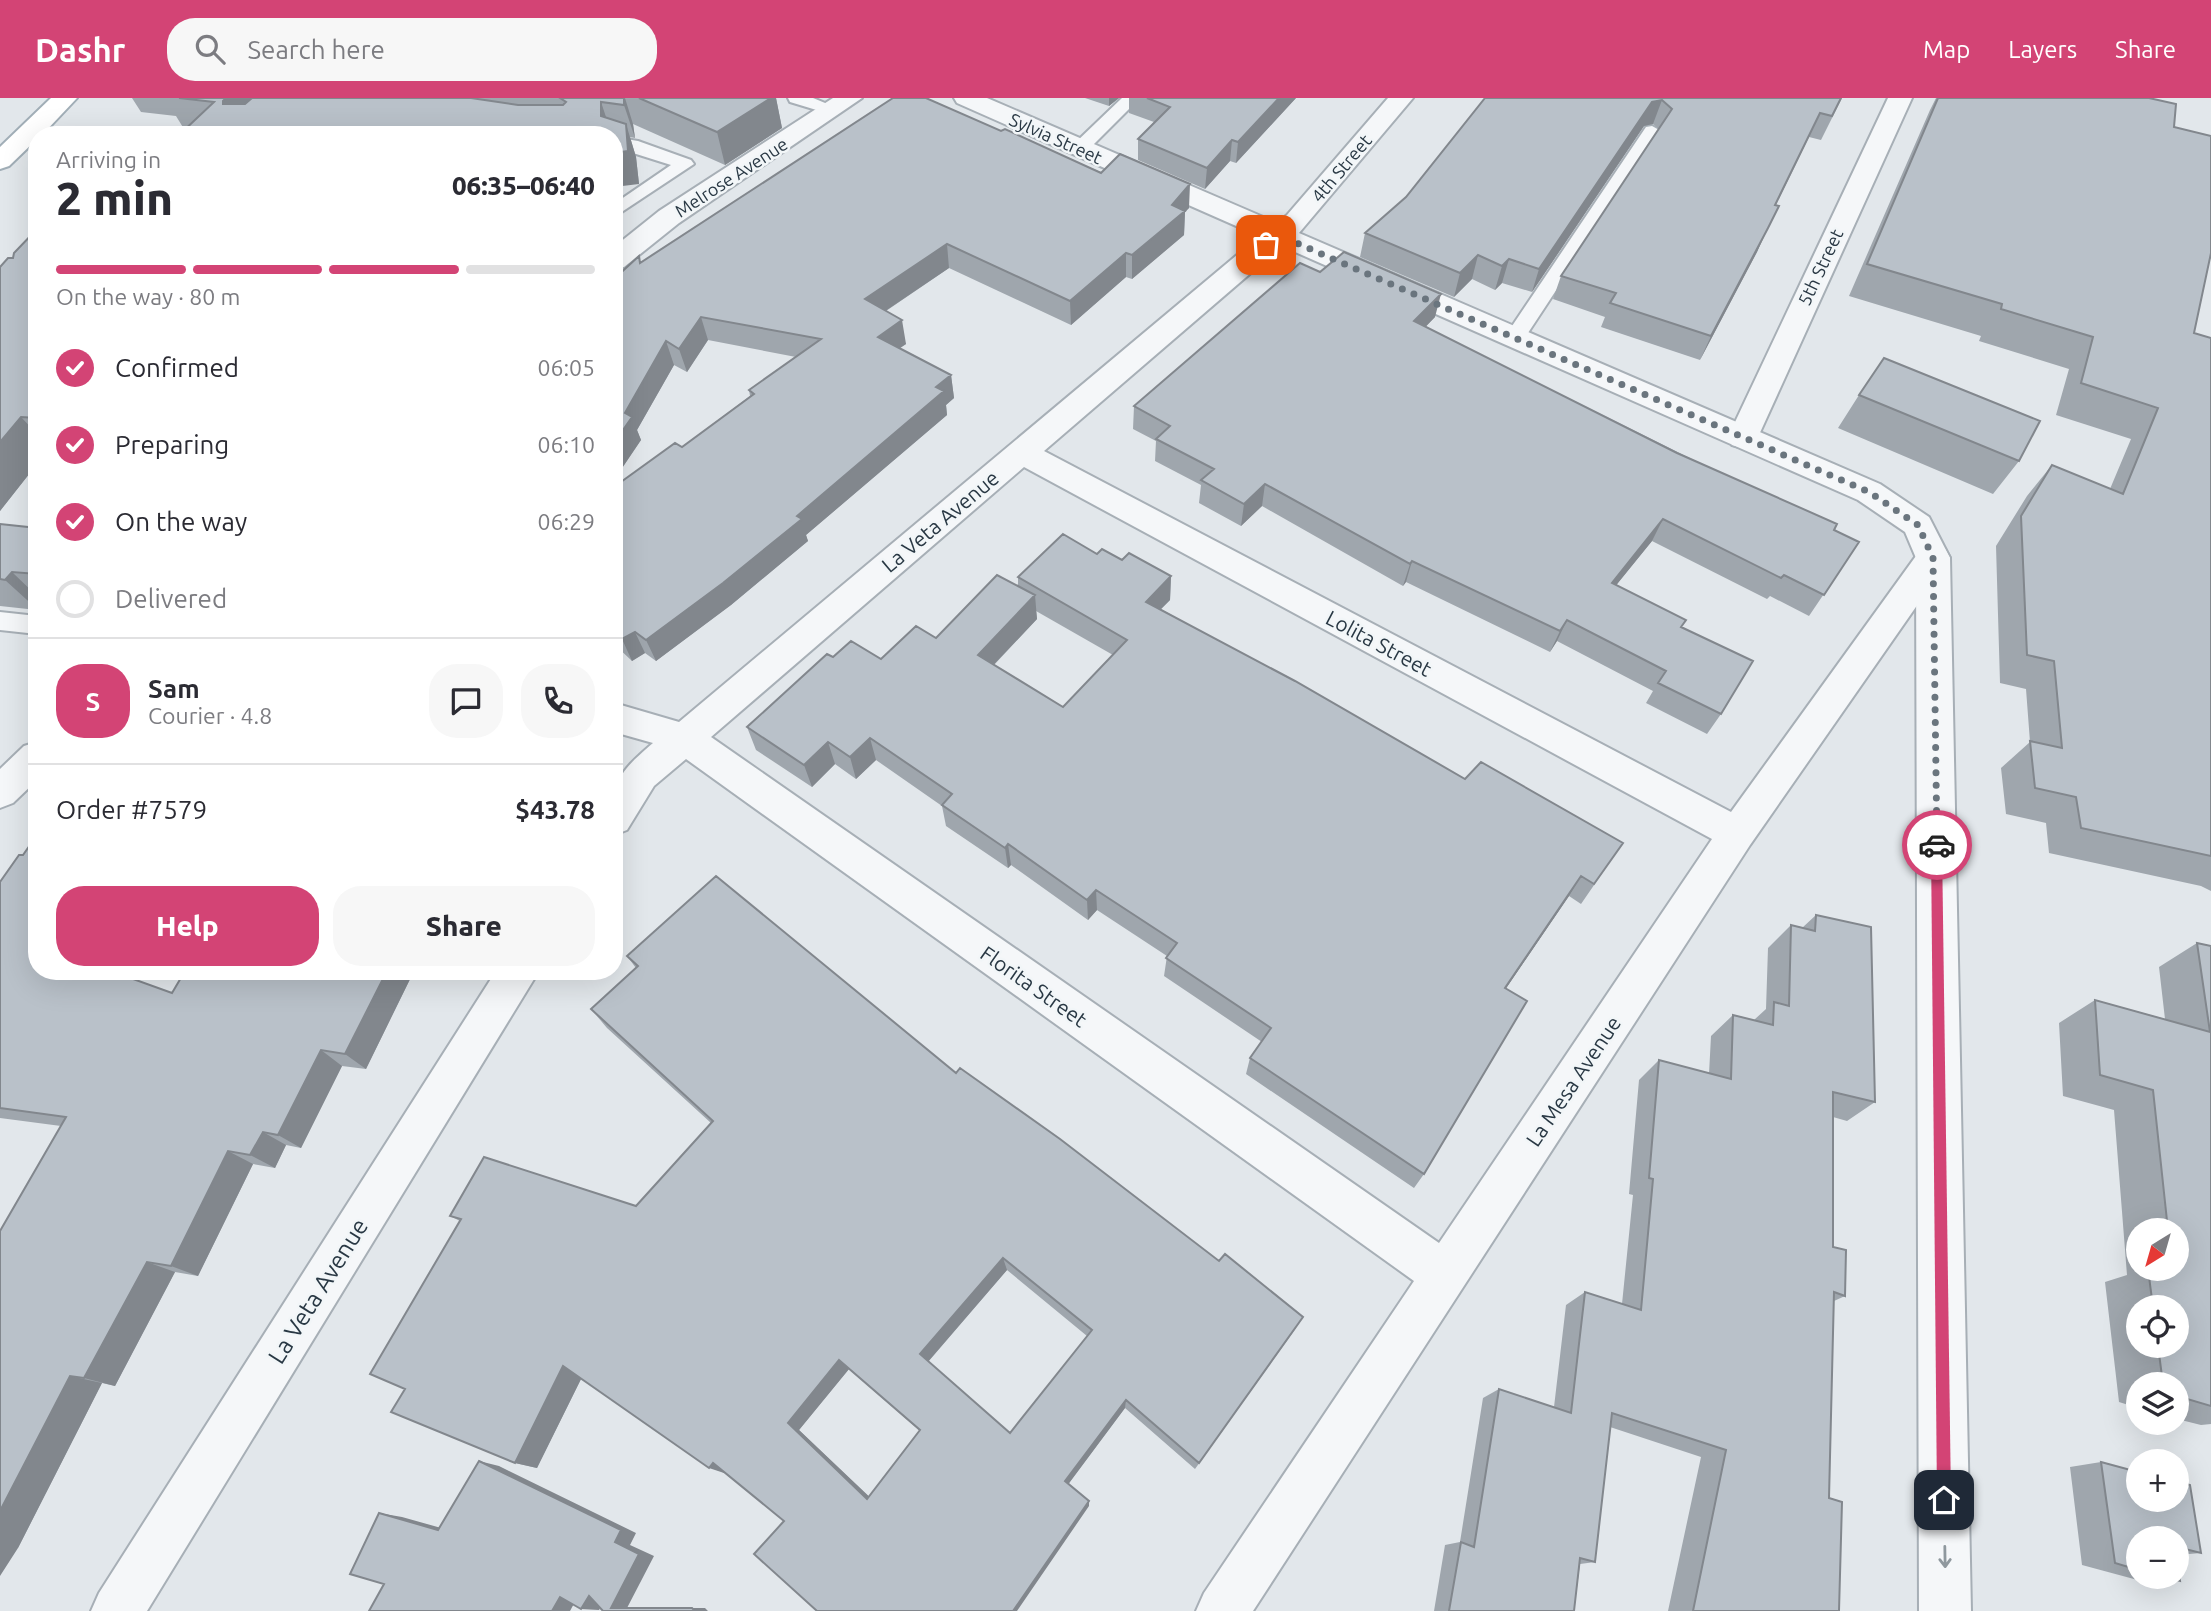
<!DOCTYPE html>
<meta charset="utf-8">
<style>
:root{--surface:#fff;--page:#f7f7f7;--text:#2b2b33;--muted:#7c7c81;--line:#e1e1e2;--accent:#d34475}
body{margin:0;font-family:Ubuntu,sans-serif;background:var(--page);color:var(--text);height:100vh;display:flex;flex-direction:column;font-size:26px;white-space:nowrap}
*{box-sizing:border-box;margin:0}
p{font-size:23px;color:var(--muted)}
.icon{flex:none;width:38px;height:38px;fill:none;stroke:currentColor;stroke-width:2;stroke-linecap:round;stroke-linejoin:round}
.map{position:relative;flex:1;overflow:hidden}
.side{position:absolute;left:28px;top:28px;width:595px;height:854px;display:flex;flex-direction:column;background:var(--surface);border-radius:28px;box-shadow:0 7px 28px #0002}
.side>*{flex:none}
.needle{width:46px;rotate:217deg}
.controls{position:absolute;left:2126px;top:1120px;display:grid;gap:14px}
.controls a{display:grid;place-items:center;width:63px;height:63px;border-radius:50%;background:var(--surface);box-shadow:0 7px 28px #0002;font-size:35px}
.pin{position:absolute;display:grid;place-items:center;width:60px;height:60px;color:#fff;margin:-30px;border-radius:14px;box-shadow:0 4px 10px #0006}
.courier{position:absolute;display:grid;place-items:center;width:70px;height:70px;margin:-35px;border:5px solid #d34475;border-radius:50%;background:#fff;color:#222;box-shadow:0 2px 9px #0007}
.head em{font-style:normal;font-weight:800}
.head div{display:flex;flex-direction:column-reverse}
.head{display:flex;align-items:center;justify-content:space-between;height:119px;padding:0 28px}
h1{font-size:46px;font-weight:800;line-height:52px}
.bar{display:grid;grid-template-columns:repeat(4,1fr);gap:10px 7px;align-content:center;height:84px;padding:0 28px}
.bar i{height:9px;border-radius:5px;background:var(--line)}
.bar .current{background:var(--accent)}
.bar p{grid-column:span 4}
.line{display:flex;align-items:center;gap:18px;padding:0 28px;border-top:2px solid var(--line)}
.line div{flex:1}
.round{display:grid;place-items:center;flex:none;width:74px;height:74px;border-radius:28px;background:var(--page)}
ol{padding:0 28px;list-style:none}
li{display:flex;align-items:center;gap:21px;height:77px}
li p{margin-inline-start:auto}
li .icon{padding:7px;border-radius:50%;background:var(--accent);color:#fff;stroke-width:4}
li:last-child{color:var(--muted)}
li i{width:38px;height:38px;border:4px solid var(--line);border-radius:50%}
.action{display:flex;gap:14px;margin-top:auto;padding:14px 28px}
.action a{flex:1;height:80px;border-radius:28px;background:var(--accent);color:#fff;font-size:28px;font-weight:800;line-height:80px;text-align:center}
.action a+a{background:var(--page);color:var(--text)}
header{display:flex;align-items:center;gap:42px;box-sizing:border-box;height:98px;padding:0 35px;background:var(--accent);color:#fff}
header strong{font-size:33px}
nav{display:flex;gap:38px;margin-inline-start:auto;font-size:24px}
.search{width:490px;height:63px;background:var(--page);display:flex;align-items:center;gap:18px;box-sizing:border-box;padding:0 24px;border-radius:28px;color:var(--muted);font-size:26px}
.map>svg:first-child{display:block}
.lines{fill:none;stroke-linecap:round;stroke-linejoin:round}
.service-casing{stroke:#a7afb6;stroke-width:4}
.minor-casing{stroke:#a7afb6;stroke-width:4}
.tertiary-casing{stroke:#a7afb6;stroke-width:4}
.primary-casing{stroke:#a1aeb7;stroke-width:4}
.service{fill:#f5f7f9;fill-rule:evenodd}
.minor{fill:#f5f7f9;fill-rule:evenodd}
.tertiary{fill:#f5f7f9;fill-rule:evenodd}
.primary{fill:#fff;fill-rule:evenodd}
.wall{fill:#9fa6ad;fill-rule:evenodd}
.shaded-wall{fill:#82878d}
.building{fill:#b9c1c9;stroke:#82878d;stroke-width:2;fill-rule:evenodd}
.oneway{stroke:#8f989e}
.route{fill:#d34475}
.done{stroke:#6a757e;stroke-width:7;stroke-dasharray:0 12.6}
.labels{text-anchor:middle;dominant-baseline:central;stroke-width:5;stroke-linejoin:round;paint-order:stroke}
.far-street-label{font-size:18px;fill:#293844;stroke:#f2f6f8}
.street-label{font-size:21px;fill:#293844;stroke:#f2f6f8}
.near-street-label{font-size:24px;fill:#293844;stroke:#f2f6f8}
</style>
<header>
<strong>Dashr</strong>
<div class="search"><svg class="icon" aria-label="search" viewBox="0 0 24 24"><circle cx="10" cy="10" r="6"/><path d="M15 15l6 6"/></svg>Search here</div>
<nav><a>Map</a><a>Layers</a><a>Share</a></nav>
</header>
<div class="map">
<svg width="2211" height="1513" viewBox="0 0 2211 1513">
<rect width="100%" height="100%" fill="#e2e7eb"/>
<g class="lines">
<g class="service-casing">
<path id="service" d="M788 0H813L842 12 833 17 790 4Z
M1122 0H1140L1085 55H1073L1070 51 1073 47Z
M1652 28 1661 33 1522 244H1508L1505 239 1508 234 1646 29Z
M614 39 638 43 691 62 694 66 614 119V106L671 67 614 49Z
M0 514 37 518V536L0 532Z"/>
</g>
<g class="minor-casing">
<path id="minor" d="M1888 0H1912L1758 339 1754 347 1743 350 1732 347 1728 339Z
M1278 129 1288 131 1292 137 1288 143 1044 353 1731 714 1921 451 1933 448 1945 451 1950 460 1750 747 1253 1513H1196L1204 1495 1414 1183 686 661 654 688 627 732 614 737C614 685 612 680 653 645L614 634V605L679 624 1268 131ZM1024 369 1712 741 1439 1145 711 639Z
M496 873H539L147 1513H91L99 1495Z"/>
</g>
<g class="tertiary-casing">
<path id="tertiary" d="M833 0H862L679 125 624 169 614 171V149L659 113Z
M954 0H987L1277 125 1287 117 1388 0H1413L1299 135 1880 386 1929 419 1950 460 1971 1513H1919L1916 460 1905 434 1858 402 957 5Z
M37 644V682L13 705 0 710V671L24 648Z"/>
</g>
<g class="primary-casing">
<path id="primary" d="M51 0H77L42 37H37V41L9 68 0 71V49Z"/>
</g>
<use href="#service" class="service"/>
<use href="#minor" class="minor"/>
<use href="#tertiary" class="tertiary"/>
<use href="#primary" class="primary"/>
</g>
<path class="wall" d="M132 0H776L782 30 725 67 633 26 635 40 630 39 636 59 639 86 184 31 176 18 141 14Z
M1085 0H1119L1109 8Z
M1129 0H1296L1236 65 1230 63 1205 91 1138 62V41L1154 24 1129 15Z
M1485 0H1842L1821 42 1809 39 1776 107 1757 154 1700 262 1601 229 1605 219 1553 201 1561 178 1659 31 1653 26 1644 28 1532 194 1502 185 1495 192 1472 181 1454 199 1360 159 1365 135 1406 99Z
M1936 0H2149L2174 29 2211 38V160L2210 161 2194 235 2211 240V793L2201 788 2049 755 2046 725 2006 716 2001 670 2030 644 2026 591 2000 585 1996 448 2027 398 2052 367 2110 391 2131 341 2056 317 2069 271 1979 243 1981 238 1849 198 1930 12Z
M1001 33 1189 110 1185 114 1184 137 1132 181 1126 179 1071 227 949 170 886 213 906 246 900 250 951 277 954 300 946 307 947 317 806 437 808 443 731 507 656 563 645 555 632 563 614 546V389L682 349 750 298 749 292 796 259 708 242 687 274 674 267 637 332 641 342 614 382V181L641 164Z
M37 131V366L0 413V169L13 160Z
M1320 174 1435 219 1425 229 1859 444 1809 518 1770 498 1767 501 1652 443 1616 487 1681 529 1721 616 1707 636 1646 605 1653 593 1557 543 1550 554 1406 484 1403 488 1262 408 1241 428 1199 405 1201 387 1155 363 1156 343 1133 331 1134 308Z
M1859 297 2019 363 1993 396 1838 330Z
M0 426 37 430V512L0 508Z
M1097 456 1122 462 1171 478 1170 502 1161 511 1465 681 1623 745 1581 806 1569 798 1506 890 1424 1076 1414 1090 1246 976 1250 960 1262 944 1164 878 1167 858 1097 812 1088 822 1011 767 1008 770 946 728 942 708 876 662 856 681 835 666 812 689 756 652 747 629 833 559 881 561 936 540 1018 488V479ZM1036 513 1113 557 1063 609 994 567 1037 521Z
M23 757 37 873 172 895 414 873 366 971 342 968 301 1050 286 1047 275 1070 253 1066 198 1178 175 1174 115 1288 102 1285 18 1450 61 1028 0 1020V784Z
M1816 817 1875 1004 1847 1023 1833 1019V1149L1845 1198 1834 1203 1829 1400 1839 1513H1668L1701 1359 1610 1329 1595 1464 1580 1466 1574 1513H1434L1445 1447 1460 1444 1483 1300 1499 1291 1554 1309 1566 1207 1585 1194 1622 1206 1633 1097 1629 1096 1639 982 1659 962 1709 976 1711 938 1733 917 1754 922 1766 911 1768 850 1791 827 1802 830Z
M2197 845 2211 848V1326L2201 1327 2177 1321V1286H2138V1310L2119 1304 2105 1184 2127 1177 2114 1012 2063 998 2059 925 2095 902 2165 921 2159 869ZM2138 1132H2177V1171H2138ZM2138 1209H2177V1248H2138Z
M627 858 956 975 1296 1230 1195 1371 1125 1310 1068 1386 1089 1403V1408L784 1423 725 1374 724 1375 581 1281 537 1370 515 1365 460 1123 450 1118 636 1108 711 1025 607 930 591 911 636 870ZM1007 1172 1087 1238 1010 1335 928 1264ZM849 1271 920 1333 869 1399 799 1332Z
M2101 1364 2201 1455 2177 1457V1440H2138V1479H2177L2180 1483 2145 1484 2082 1467 2070 1369Z"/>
<path class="shaded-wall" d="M226 0H276L242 35 223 6V3Z
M624 0H625L633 26 635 40 624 7Z
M771 0H776L782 30 725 67 717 34Z
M1109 0H1119L1109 8Z
M1279 0H1296L1236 65 1238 44Z
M1662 2 1653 26 1644 28 1532 194 1539 171 1652 4Z
M601 4 612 37 601 18Z
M626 26 636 59 639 86 614 89V55Z
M1232 42 1230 63 1205 91 1207 70Z
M1190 86 1189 110 1185 114 1184 137 1132 181V157L1172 107Z
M1768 130 1757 154 1700 262 1711 238Z
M947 146 949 170 869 224 865 201Z
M1126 155V179L1071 227 1070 203Z
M1478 157 1472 181 1454 199 1460 175Z
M1509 161 1502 185 1495 192 1502 168Z
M1441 196 1435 219 1409 246 1414 223Z
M701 219 708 242 687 274 679 251Z
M902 222 906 246 882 262 878 239Z
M666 243 674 267 637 332 641 342 614 382V345L625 315Z
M951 277 954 300 946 307 947 317 806 437 808 443 731 507 656 563 646 542 797 418 936 289Z
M21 319 37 336V366L0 413V344Z
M1265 386 1262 408 1241 428 1244 406Z
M1663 421 1652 443 1601 506 1612 485Z
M1412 463 1406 484 1403 488 1410 466Z
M12 474 37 498V511L5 482Z
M1171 478 1170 502 1145 527 1146 504Z
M1035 497 1037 521 981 580 978 557Z
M1567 522 1557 543 1550 554 1560 533Z
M635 534 645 555 632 563 622 541Z
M870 640 876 662 856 681 850 659Z
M828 644 835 666 812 689 804 667Z
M1008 746 1011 767 1008 770 1005 750Z
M1581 778 1569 798 1494 908 1505 890Z
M1096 792 1097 812 1088 822 1087 802Z
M387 873H414L366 971 345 956Z
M321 952 342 968 301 1050 278 1037Z
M263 1034 286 1047 275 1070 250 1057Z
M228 1053 253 1066 198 1178 171 1168Z
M1003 1160 1007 1172 926 1266 920 1256Z
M147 1164 175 1174 115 1288 84 1280Z
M839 1262 849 1271 799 1332 876 1405 867 1401 788 1325Z
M563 1268 583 1277 537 1370 515 1365Z
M70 1278 102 1285 18 1450 0 1478V1413Z
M1126 1302 1125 1310 1067 1388 1065 1383Z
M479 1363 499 1368 636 1435 630 1447 654 1458 627 1510H611L615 1444Z
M713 1365 727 1370 724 1375 709 1370Z
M1089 1403V1408L1017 1513H1013Z
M379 1415 402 1419 459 1435 438 1432Z
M589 1498 606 1499 599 1512 581 1511Z
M560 1499 577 1500 570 1513H552Z
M692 1510H705L708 1513H695Z"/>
<path class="building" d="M179 0H226L223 3V6H245L252 0H471L518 7H563L566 4 560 0H624V7L601 4V18L626 26 628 53 614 55V37H179L214 4Z
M639 0H771L717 34Z
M893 0H926L1001 33 1005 31 1101 75 1120 56 1190 86 1172 107 1185 113 1132 157 1126 155 1070 203 947 146 865 201 902 222 878 239 951 277 936 289 944 293 797 418 802 421 723 485 646 542 635 534 622 541 614 535V389L675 345 682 349 754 296 749 292 821 241 701 219 679 251 666 243 625 315 632 319 614 345V181L639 158 640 165Z
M1147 0H1279L1238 44 1232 42 1207 70 1138 41 1170 9Z
M1485 0H1841L1832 18 1820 15 1775 107 1779 108 1768 130 1711 238 1610 205 1616 195 1561 178 1672 11 1662 2 1652 4 1539 171 1509 161 1502 168 1478 157 1460 175 1365 135 1406 99Z
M1938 0H2149L2176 6 2174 29 2211 38V155L2194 235 2211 240V758L2081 730 2076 699 2035 690 2030 643 2062 650 2054 563 2027 557 2021 418 2052 367 2123 396 2158 310 2081 285 2093 239 2001 211 2002 206 1867 166Z
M37 131V320L21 319 0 344V169L8 160H13L14 155Z
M1344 154 1441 196 1414 223 1677 355 1837 426 1834 432 1859 444 1824 497 1784 477 1781 480 1663 421 1612 485 1686 522 1681 529 1753 563 1721 616 1658 585 1666 573 1567 522 1560 533 1412 463 1410 466 1265 386 1244 406 1201 382 1214 371 1156 341 1170 328 1134 308 1300 165 1320 174Z
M1884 260 2040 323 2019 363 1859 297Z
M0 426 37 430V476L12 474 5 482 0 481Z
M1063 436 1097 456 1102 451 1122 462 1129 455 1171 478 1146 504 1295 583 1465 681 1481 664 1623 745 1594 786 1581 778 1505 890 1527 903 1424 1076 1250 960 1271 930 1166 860 1177 845 1096 792 1087 802 1008 746 1005 750 942 707 952 696 870 640 850 659 828 644 804 667 747 629 827 556 833 559 851 543 881 561 916 528 936 540 997 477 1035 497 978 557 1063 609 1127 542 1018 479Z
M37 737V873H111L172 895 185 873H387L345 956 321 952 278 1037 263 1034 250 1057 228 1053 171 1168 147 1164 84 1280 70 1278 0 1413V1133L66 1019 0 1010V784L19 757H23Z
M716 778 956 975 960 970 1060 1041 1219 1163 1225 1156 1303 1219 1199 1365 1126 1302 1065 1383 1089 1403 1013 1513H817L754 1456 784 1423 713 1365 709 1370 563 1268 515 1365 391 1314 405 1291 370 1276 461 1121 450 1118 484 1059 636 1108 713 1023 591 911 638 868 627 858ZM1003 1160 1092 1232 1010 1335 920 1256ZM839 1262 920 1332 867 1401 788 1325Z
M1816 817 1871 829 1875 1004 1833 994V1149L1846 1152 1845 1198 1834 1194 1829 1400 1842 1404 1839 1513H1693L1726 1352 1612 1315 1595 1464 1580 1460 1574 1513H1449L1461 1444 1474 1449 1499 1291 1571 1315 1585 1194 1641 1212 1653 1081 1649 1080 1659 962 1731 981 1733 917 1773 927 1774 904 1789 908 1791 827 1815 833Z
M2197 845 2211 848V1308L2177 1298V1286H2163L2158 1248H2177V1209H2153L2148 1171 2172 1176V1171H2177V1132H2168L2153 992 2100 977 2095 902 2210 934Z
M479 1363 621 1432 615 1444 639 1456 611 1510H692L695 1513H603L589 1498 581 1511 560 1499 552 1513H369L384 1486 350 1476 379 1415 438 1432Z
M2101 1364 2138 1374V1402H2177V1383L2190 1387 2201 1455 2177 1449V1440H2138V1472L2115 1465Z
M2177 1466 2180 1483 2165 1479H2177Z"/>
<defs><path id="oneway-shaft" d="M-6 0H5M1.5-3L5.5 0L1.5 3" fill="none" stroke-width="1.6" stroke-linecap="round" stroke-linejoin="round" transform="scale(1.75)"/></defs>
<use class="oneway" href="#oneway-shaft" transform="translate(1945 1459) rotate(89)"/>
<path class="route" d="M1937 742 1942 747 1951 1402 1944 1410 1937 1402 1931 747Z"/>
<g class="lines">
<path class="done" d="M1266 147 1278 137 1869 394 1918 427 1933 460 1937 747"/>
</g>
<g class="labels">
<g class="far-street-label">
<text transform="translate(1056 40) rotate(24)">Sylvia Street</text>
<text transform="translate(1341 70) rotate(-50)">4th Street</text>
<text transform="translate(731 79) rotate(-33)">Melrose Avenue</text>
<text transform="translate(1820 169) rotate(-65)">5th Street</text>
</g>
<g class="street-label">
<text transform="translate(940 423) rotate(-40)">La Veta Avenue</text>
<text transform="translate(1379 545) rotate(28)">Lolita Street</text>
<text transform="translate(1034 888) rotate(35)">Florita Street</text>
<text transform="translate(1573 983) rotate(-56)">La Mesa Avenue</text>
</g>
<g class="near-street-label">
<text transform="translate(318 1193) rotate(-58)">La Veta Avenue</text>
</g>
</g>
</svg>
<div class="controls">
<a><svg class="needle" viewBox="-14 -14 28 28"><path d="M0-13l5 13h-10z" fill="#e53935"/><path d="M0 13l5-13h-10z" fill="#7c7c81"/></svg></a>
<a><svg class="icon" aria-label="locate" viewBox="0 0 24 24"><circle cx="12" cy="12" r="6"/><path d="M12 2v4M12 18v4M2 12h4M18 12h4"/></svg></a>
<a><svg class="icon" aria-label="layers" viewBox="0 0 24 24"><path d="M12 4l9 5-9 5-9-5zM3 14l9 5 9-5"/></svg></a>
<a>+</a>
<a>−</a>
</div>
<div class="pin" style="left:1266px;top:147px;background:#ea580c"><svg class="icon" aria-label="bag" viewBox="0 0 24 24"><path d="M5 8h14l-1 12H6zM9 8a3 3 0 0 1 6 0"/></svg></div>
<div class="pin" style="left:1944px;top:1402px;background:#1f2937"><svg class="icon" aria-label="home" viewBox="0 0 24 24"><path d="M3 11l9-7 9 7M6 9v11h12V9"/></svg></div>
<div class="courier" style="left:1937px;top:747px"><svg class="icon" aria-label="car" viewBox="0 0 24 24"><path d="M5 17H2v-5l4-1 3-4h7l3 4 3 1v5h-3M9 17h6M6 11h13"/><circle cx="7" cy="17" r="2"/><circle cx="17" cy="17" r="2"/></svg></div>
<section class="side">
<div class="head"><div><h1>2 min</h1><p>Arriving in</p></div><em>06:35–06:40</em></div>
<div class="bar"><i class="current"></i><i class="current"></i><i class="current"></i><i></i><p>On the way · 80 m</p></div>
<ol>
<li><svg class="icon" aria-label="check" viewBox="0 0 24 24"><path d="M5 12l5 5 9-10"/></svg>Confirmed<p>06:05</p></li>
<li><svg class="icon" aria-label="check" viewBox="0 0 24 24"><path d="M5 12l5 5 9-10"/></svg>Preparing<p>06:10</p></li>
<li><svg class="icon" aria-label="check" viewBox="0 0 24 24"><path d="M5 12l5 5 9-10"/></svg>On the way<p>06:29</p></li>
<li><i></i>Delivered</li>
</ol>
<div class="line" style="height:126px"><b class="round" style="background:var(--accent);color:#fff">S</b><div><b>Sam</b><p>Courier · 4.8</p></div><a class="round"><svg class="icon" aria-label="chat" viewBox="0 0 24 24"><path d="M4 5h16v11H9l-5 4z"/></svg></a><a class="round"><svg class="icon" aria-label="phone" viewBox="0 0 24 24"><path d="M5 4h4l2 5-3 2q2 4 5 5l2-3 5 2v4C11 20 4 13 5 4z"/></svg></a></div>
<div class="line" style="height:91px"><div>Order #7579</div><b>$43.78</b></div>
<div class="action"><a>Help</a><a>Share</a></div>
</section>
</div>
